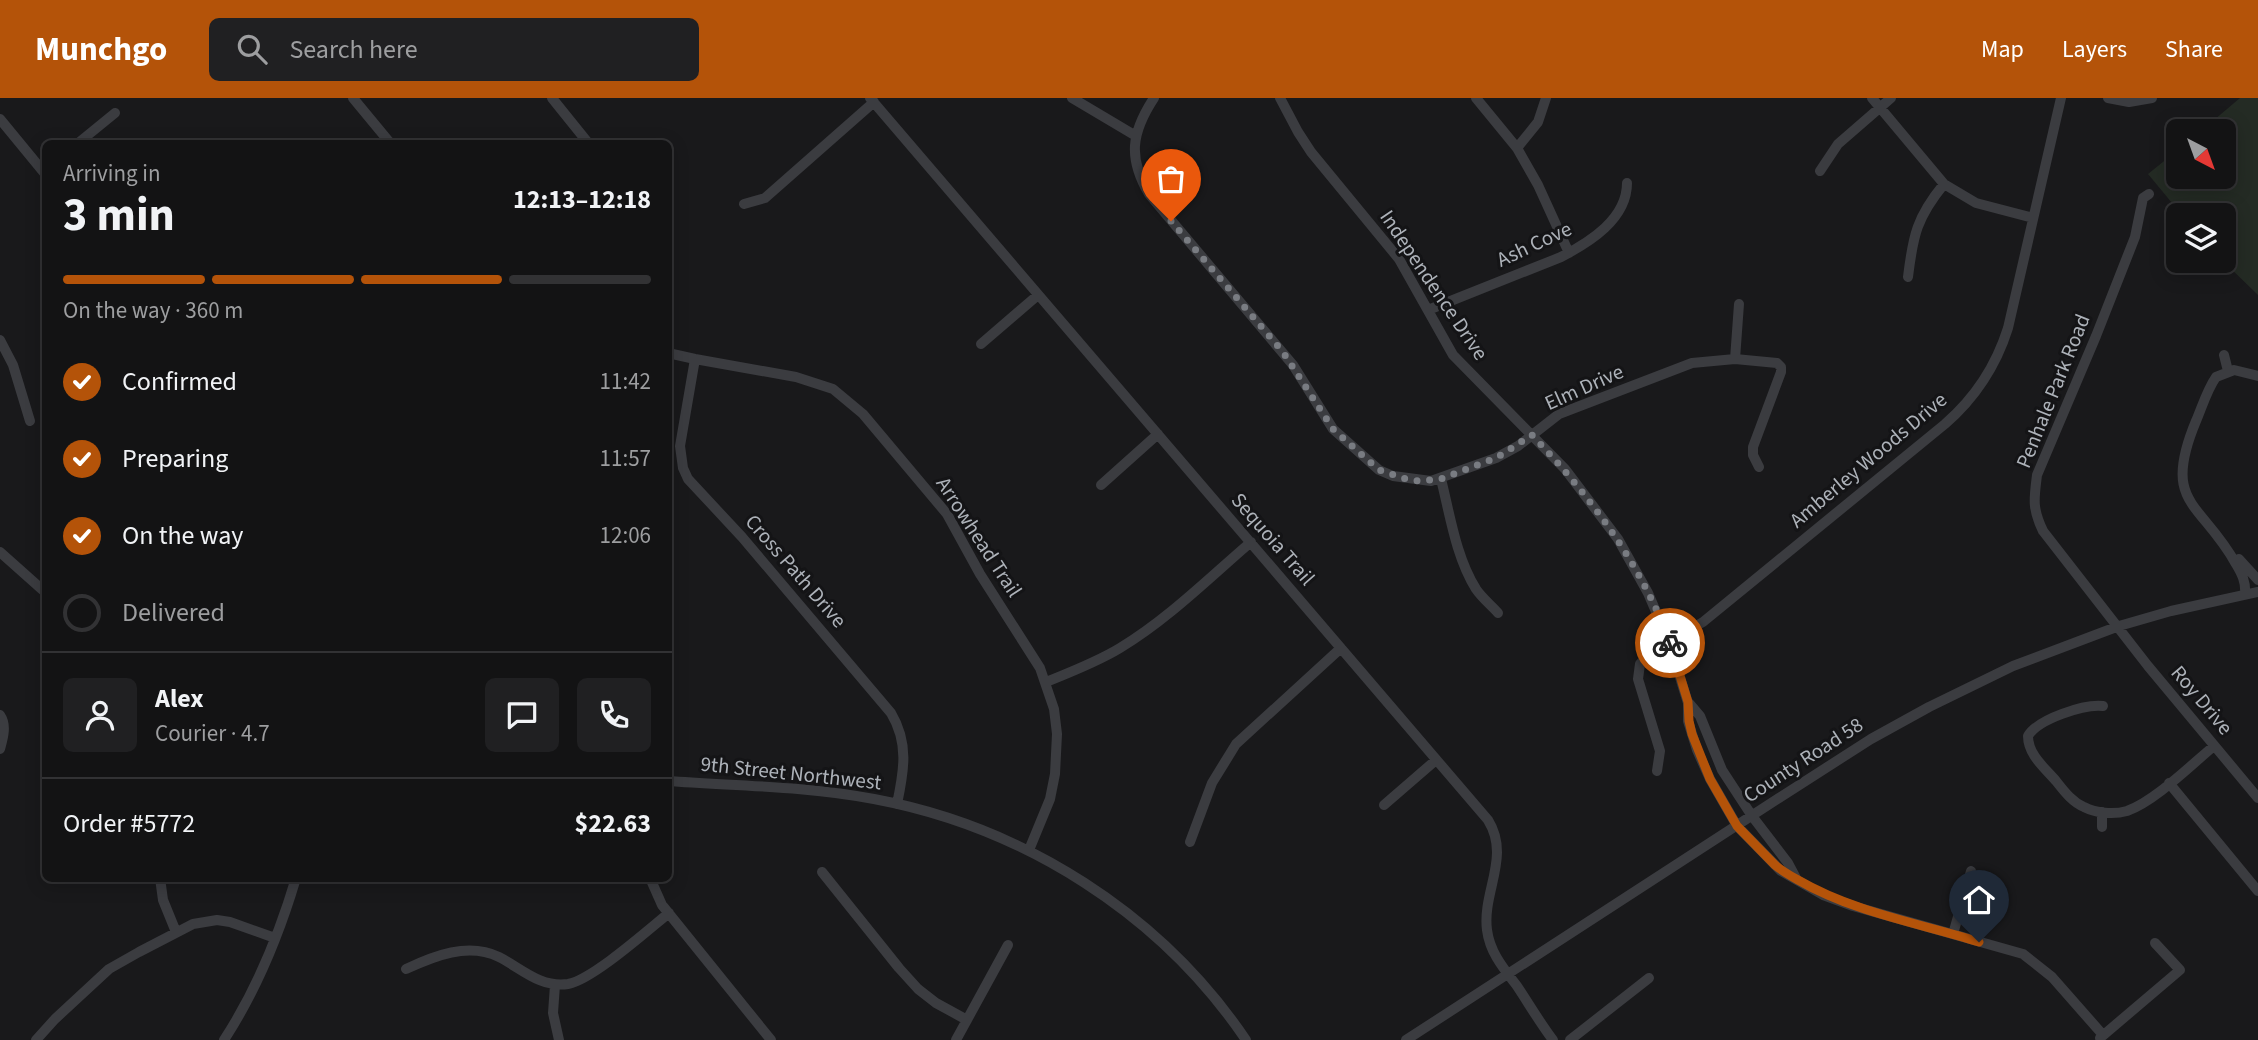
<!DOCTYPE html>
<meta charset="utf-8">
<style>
:root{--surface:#131314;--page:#202022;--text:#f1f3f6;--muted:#9d9ea0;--line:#323234;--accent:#b45309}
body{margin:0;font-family:"Source Sans 3",sans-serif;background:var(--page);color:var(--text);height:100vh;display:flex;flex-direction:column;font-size:26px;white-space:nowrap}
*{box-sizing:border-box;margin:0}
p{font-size:23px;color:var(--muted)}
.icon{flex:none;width:38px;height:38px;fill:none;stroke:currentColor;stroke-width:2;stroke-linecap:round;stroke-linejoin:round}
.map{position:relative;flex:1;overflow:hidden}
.panel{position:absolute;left:42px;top:42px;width:630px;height:742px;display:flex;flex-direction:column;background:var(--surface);border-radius:10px;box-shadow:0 4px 18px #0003,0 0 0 2px var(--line)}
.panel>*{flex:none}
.needle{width:46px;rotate:139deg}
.tools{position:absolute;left:2166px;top:21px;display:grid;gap:14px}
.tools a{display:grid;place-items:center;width:70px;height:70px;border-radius:10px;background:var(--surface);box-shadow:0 4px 18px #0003,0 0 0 2px var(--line);font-size:35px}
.pin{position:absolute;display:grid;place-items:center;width:60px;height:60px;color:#fff;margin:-72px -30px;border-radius:50% 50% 50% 0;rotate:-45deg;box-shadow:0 0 7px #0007}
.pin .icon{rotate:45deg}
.courier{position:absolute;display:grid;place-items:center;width:70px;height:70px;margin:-35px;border:5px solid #b45309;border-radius:50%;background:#fff;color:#222;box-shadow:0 2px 9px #0007}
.summary em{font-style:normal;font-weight:700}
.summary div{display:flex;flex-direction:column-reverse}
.summary{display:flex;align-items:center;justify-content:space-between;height:119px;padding:0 21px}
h1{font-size:46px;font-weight:700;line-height:52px}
.bar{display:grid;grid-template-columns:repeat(4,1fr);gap:10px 7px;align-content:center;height:84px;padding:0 21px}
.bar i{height:9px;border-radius:5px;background:var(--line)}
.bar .on{background:var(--accent)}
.bar p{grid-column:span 4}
.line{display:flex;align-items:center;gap:18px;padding:0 21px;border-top:2px solid var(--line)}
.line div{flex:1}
.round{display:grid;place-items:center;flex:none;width:74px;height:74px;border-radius:10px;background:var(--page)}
ol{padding:0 21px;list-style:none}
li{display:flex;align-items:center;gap:21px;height:77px}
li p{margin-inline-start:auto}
li .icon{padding:7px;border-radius:50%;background:var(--accent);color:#fff;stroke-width:4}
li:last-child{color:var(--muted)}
li i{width:38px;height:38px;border:4px solid var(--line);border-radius:50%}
header{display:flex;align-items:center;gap:42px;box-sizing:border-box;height:98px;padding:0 35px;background:var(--accent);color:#fff}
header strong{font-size:33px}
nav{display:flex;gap:38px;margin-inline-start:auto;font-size:24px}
.search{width:490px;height:63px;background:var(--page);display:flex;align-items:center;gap:18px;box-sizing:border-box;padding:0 24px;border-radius:10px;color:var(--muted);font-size:26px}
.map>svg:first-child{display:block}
.green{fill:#242b24}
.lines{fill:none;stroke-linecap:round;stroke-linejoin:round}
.minor{stroke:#3b3c40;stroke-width:10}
.done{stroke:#797c82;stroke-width:7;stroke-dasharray:0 12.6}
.route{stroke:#b45309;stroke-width:9}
.labels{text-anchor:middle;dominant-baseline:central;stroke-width:6;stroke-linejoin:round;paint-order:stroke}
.street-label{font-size:21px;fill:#adb2b9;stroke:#141416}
</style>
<header>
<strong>Munchgo</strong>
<div class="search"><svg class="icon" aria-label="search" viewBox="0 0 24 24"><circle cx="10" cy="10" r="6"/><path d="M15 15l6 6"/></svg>Search here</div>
<nav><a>Map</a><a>Layers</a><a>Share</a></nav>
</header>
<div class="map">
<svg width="2258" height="942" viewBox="0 0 2258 942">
<rect width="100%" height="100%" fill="#19191b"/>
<path class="green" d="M2240 0H2258V197L2223 163 2224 117H2182L2148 76 2179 51V79H2224V33H2201Z"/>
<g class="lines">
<path class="minor" d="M353 0 391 46
M552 0 589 46
M870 0 1488 722C1511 759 1482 794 1487 832 1490 855 1504 871 1517 888 1529 906 1540 925 1553 942
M1072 0 1136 38
M1154 0C1131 35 1128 60 1149 96L1293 267 1333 331 1379 372 1393 378 1431 383 1496 360 1518 348 1559 316 1692 265 1735 261 1777 265 1781 269V274L1753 349V357L1759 369
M1280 0 1298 34 1311 54 1399 161 1453 257 1565 371 1618 441 1648 495 1669 544 1688 605V623L1697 652 1710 681 1737 728 1781 773 1823 797 1853 808 2023 856 2052 879 2103 937
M1476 0 1517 50 1538 87 1569 155
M1872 0 1944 86 1976 105 2033 120
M2108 0 2129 4 2152 0
M0 21 46 77
M77 46 115 15
M1517 50 1538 24 1546 0
M1820 73 1838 46 1891 0
M2149 96 2143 100 2135 139 2096 238 2037 377C2034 401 2032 410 2043 433L2148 568 2258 700
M744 106 765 100 874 4
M1908 179C1913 137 1917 119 1944 86
M1428 212 1561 159C1590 144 1627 121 1627 85
M0 242 13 267 30 323
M981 246 1038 197
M668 255 695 261 796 279 833 291 863 316 947 416 980 476 1040 570 1054 611 1057 636 1055 676 1050 701 1029 752
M2224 257 2228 273
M695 261 680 348 683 370 688 381 742 439 891 615C909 645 904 673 897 706
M1735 261 1739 206
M1441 381C1450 417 1456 459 1476 491 1482 500 1491 507 1498 515
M1101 387 1158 336
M0 454 46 495
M2239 461 2258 482
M2245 496C2246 484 2242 476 2236 466 2201 403 2161 407 2196 323 2202 309 2207 292 2216 279L2234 272 2258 278
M1046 584C1071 574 1097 564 1120 550 1168 521 1209 480 1251 444
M1689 605 1700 618 1722 672 1752 718 1788 765 1796 780
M2103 608C2084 606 2038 621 2028 638 2028 657 2045 670 2056 683 2064 693 2072 704 2084 709 2096 715 2113 717 2127 713 2155 703 2191 667 2214 648
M0 617C7 627 3 640 0 651
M1657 673 1660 653 1638 581 1640 566 1652 553 1703 524 1945 326C1975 300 1996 268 2008 230L2061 0
M668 683C737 688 807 688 874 701 1024 729 1161 816 1246 942
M2169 685 2258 793
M1384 707 1436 662
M2102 729V714
M1190 744 1212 685 1236 646 1341 550
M822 774 899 870 918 891 936 905 967 922
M160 780 163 802 176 834
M650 780 662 807 771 942
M1953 836 1971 773
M406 871C434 858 468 844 499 859 521 870 540 890 568 886 592 882 648 832 669 815
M555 887 553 915 559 942
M2100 940 2180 872 2155 845
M36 942 55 921 109 871 139 854 193 826 217 822 230 824 275 840
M224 942C256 893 279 837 296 780
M956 942 1008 847
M1406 942 1779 700 1871 641 1929 609 2013 568 2119 528 2171 513 2258 494
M1570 942 1649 880"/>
</g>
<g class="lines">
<path class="done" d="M1171 123 1283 254 1333 331 1379 372 1406 381 1419 383 1441 381 1496 360 1532 337C1590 398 1641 465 1670 545"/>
<path class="route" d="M1670 545 1688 604 1689 623 1692 636 1710 681 1737 728 1775 767C1782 773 1789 777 1798 782 1853 814 1918 825 1979 844"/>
</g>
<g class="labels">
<g class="street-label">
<text transform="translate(1534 146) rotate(-25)">Ash Cove</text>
<text transform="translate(1434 187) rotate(56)">Independence Drive</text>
<text transform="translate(1584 289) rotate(-24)">Elm Drive</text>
<text transform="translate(2053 293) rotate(-68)">Penhale Park Road</text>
<text transform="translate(1868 362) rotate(-40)">Amberley Woods Drive</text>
<text transform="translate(979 439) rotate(57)">Arrowhead Trail</text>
<text transform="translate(1273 441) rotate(49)">Sequoia Trail</text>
<text transform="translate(796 473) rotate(49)">Cross Path Drive</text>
<text transform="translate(2202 602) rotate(50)">Roy Drive</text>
<text transform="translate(1803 662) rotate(-33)">County Road 58</text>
<text transform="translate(791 675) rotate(6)">9th Street Northwest</text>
</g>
</g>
</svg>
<div class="tools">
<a><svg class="needle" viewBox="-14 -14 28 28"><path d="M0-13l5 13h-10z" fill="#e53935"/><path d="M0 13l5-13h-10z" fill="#9d9ea0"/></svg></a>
<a><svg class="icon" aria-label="layers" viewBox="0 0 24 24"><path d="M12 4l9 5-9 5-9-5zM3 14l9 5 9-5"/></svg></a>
</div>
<div class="pin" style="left:1171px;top:123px;background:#ea580c"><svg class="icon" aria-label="bag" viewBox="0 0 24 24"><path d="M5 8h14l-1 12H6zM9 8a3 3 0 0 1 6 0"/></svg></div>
<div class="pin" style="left:1979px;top:844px;background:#1f2937"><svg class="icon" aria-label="home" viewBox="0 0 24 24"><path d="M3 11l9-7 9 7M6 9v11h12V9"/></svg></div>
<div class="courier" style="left:1670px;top:545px"><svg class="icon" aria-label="bike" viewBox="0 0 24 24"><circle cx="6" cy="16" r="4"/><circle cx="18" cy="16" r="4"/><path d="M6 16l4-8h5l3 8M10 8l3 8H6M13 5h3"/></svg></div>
<section class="panel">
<div class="summary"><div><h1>3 min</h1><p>Arriving in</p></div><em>12:13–12:18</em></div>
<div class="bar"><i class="on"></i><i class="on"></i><i class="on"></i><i></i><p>On the way · 360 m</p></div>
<ol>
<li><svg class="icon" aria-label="check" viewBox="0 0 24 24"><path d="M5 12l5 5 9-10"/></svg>Confirmed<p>11:42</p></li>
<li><svg class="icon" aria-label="check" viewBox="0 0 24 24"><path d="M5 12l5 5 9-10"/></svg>Preparing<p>11:57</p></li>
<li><svg class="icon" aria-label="check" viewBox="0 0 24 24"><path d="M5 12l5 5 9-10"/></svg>On the way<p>12:06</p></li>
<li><i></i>Delivered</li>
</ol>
<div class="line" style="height:126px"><a class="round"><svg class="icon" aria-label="person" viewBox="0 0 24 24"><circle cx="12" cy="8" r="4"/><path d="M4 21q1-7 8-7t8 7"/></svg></a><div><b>Alex</b><p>Courier · 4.7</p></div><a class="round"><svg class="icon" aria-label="chat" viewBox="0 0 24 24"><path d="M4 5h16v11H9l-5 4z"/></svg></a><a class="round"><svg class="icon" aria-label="phone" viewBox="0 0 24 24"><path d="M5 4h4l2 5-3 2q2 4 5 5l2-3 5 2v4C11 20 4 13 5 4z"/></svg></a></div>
<div class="line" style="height:91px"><div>Order #5772</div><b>$22.63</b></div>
</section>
</div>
